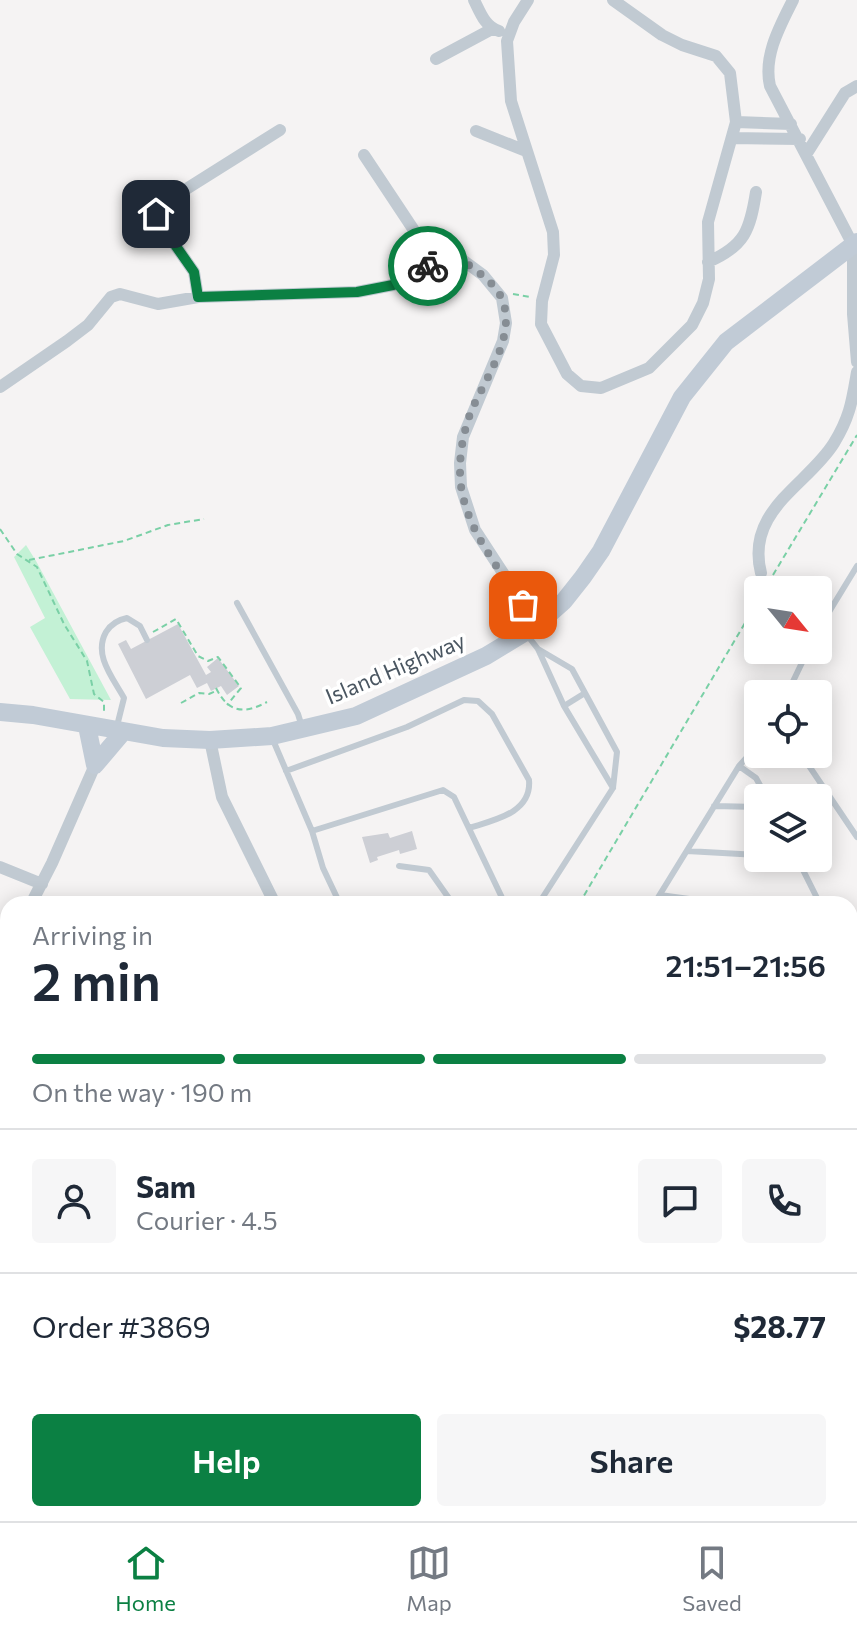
<!DOCTYPE html>
<meta charset="utf-8">
<style>
:root{--surface:#fff;--page:#f6f6f7;--text:#1f2937;--muted:#747a83;--line:#e0e1e3;--accent:#0b8043}
body{margin:0;font-family:Commissioner,sans-serif;background:var(--page);color:var(--text);height:100vh;display:flex;flex-direction:column;font-size:30px;white-space:nowrap}
*{box-sizing:border-box;margin:0}
p{font-size:26px;color:var(--muted)}
.icon{flex:none;width:44px;height:44px;fill:none;stroke:currentColor;stroke-width:2;stroke-linecap:round;stroke-linejoin:round}
.map{position:relative;flex:1;overflow:hidden}
.sheet{position:absolute;left:0px;top:896px;width:858px;height:626px;display:flex;flex-direction:column;background:var(--surface);border-radius:24px 24px 0 0;box-shadow:0 4px 20px #0003}
.sheet>*{flex:none}
.needle{width:52px;rotate:120deg}
.tools{position:absolute;left:744px;top:576px;display:grid;gap:16px}
.tools a{display:grid;place-items:center;width:88px;height:88px;border-radius:8px;background:var(--surface);box-shadow:0 4px 20px #0003;font-size:40px}
.pin{position:absolute;display:grid;place-items:center;width:68px;height:68px;color:#fff;margin:-34px;border-radius:16px;box-shadow:0 4px 12px #0006}
.courier{position:absolute;display:grid;place-items:center;width:80px;height:80px;margin:-40px;border:6px solid #0b8043;border-radius:50%;background:#fff;color:#222;box-shadow:0 2px 10px #0007}
.head em{font-style:normal;font-weight:600}
.head div{display:flex;flex-direction:column-reverse}
.head{display:flex;align-items:center;justify-content:space-between;height:136px;padding:0 32px}
h1{font-size:52px;font-weight:600;line-height:60px}
.bar{display:grid;grid-template-columns:repeat(4,1fr);gap:12px 8px;align-content:center;height:96px;padding:0 32px}
.bar i{height:10px;border-radius:6px;background:var(--line)}
.bar .active{background:var(--accent)}
.bar p{grid-column:span 4}
.line{display:flex;align-items:center;gap:20px;padding:0 32px;border-top:2px solid var(--line)}
.line div{flex:1}
.round{display:grid;place-items:center;flex:none;width:84px;height:84px;border-radius:8px;background:var(--page)}
.primary-button{display:flex;gap:16px;margin-top:auto;padding:16px 32px}
.primary-button a{flex:1;height:92px;border-radius:8px;background:var(--accent);color:#fff;font-size:32px;font-weight:600;line-height:92px;text-align:center}
.primary-button a+a{background:var(--page);color:var(--text)}
.tab-bar{display:flex;justify-content:space-around;align-items:center;height:112px;border-top:2px solid var(--line);background:var(--surface);font-size:22px;color:var(--muted)}
.tab-bar a{display:grid;justify-items:center;gap:4px}
.tab-bar .active{color:var(--accent)}
.map>svg:first-child{display:block}
.green{fill:#c3f1d5}
.building{fill:#cdcfd5}
.lines{fill:none;stroke-linecap:round;stroke-linejoin:round}
.path{stroke:#7ad0a6;stroke-width:2;stroke-dasharray:6 4;stroke-linecap:butt}
.lane{stroke:#c1cad2;stroke-width:6}
.street{stroke:#c1cad2;stroke-width:12}
.secondary{stroke:#c1cbd6;stroke-width:18}
.highway{stroke:#8ba5c1;stroke-width:22}
.done{stroke:#868d94;stroke-width:8;stroke-dasharray:0 14.4}
.route{stroke:#0b8043;stroke-width:10}
.labels{text-anchor:middle;dominant-baseline:central;stroke-width:7;stroke-linejoin:round;paint-order:stroke}
.street-label{font-size:22px;fill:#4a5661;stroke:#fff}
</style>
<div class="map">
<svg width="857" height="1521" viewBox="0 0 857 1521">
<rect width="100%" height="100%" fill="#f5f3f3"/>
<path class="green" d="M26 545 36 561 111 700 70 699 30 627 45 618 14 557Z
M143 1514H371L375 1521H140Z"/>
<path class="building" d="M178 624 206 675 211 672 207 667 218 658 239 686 227 695 221 686 211 691 207 683 197 688 190 675 146 699 118 644 126 640 131 649Z
M412 831 417 849 400 854 399 850 377 857 378 860 370 863 362 837 388 833 390 838Z"/>
<g class="lines">
<path class="path" d="M513 294 530 297
M0 529 17 554 37 567 64 624 87 661 94 694 104 702V713
M29 560 124 541 168 525 204 519
M773 575 857 435
M153 632 176 619 198 656 208 661 218 657 241 688 227 705
M216 688C228 712 243 715 267 702
M181 703 199 693 209 694 216 691
M579 904 758 601
M0 1283 8 1277
M202 1514 204 1521
M242 1521H245
M249 1521 250 1514"/>
<path class="lane" d="M761 573 765 590
M237 603 298 714 302 727
M818 630 857 566
M527 635 538 649 564 706 613 788
M787 694 808 650
M564 706 585 693
M117 726 124 698C113 678 93 655 106 632 111 624 117 620 127 618L140 626 147 640
M273 740 312 831 323 868 340 904
M801 754 857 837
M739 766 756 778 767 798
M286 771 407 727 464 700 478 701 492 714 529 780C532 813 494 820 469 828
M714 806 758 807
M312 831 443 790 454 797 505 904
M687 851 758 855
M797 858 820 904
M399 866 429 870 453 904
M660 895 726 904
M536 904 541 900 613 788 617 752 572 669 538 649
M654 904 739 766 758 745"/>
<path class="street" d="M474 0C480 12 485 27 499 31
M528 0 514 22 507 41 511 101 553 232 554 255 542 301 541 324 567 374 581 386 601 388 649 368 692 325 703 303 709 279 708 222 736 122 730 73 716 56 682 45 662 35 613 0
M793 0C780 26 763 56 770 86L853 245V314L857 362
M436 59 492 29
M736 122 791 124
M476 131 526 151
M732 138 800 139
M807 153 845 93 857 86
M364 155 435 262
M708 262C745 246 750 230 756 192
M198 297 194 272 157 219 156 214 164 203 280 130
M0 387 67 341 88 325 111 297 120 294 158 304 198 297 357 292 393 285 435 262 446 259 464 261 483 275 502 298 506 323 503 341 463 437 460 463 461 487 475 530 537 625
M761 573C745 510 808 485 834 443 850 417 852 401 857 372
M210 740 222 797 275 904
M0 867 42 884
M31 904 52 863 95 765
M0 951 8 941
M6 1118 8 1122
M0 1358 8 1352
M850 1438 852 1433
M447 1514 451 1521
M608 1514 612 1521
M814 1521 818 1514"/>
<path class="secondary" d="M0 712 33 715 163 738 210 740 272 736 356 716 486 656 537 625 564 601 583 577 601 551 682 397 726 342 857 242
M87 726 95 765
M95 765 123 732"/>
<path class="highway" d="M850 1200 857 1183
M850 1302 857 1285
M850 1351 857 1337
M718 1521 721 1514
M769 1521 773 1514"/>
</g>
<g class="lines">
<path class="done" d="M428 266C447 256 462 258 478 272 489 280 501 292 504 305 514 341 483 382 470 414 462 437 458 462 461 486 467 530 499 569 523 605"/>
<path class="route" d="M156 214 157 219 194 272 198 297 357 292 393 285 428 266"/>
</g>
<g class="labels">
<g class="street-label">
<text transform="translate(395 668) rotate(-23)">Island Highway</text>
</g>
</g>
</svg>
<div class="tools">
<a><svg class="needle" viewBox="-14 -14 28 28"><path d="M0-13l5 13h-10z" fill="#e53935"/><path d="M0 13l5-13h-10z" fill="#747a83"/></svg></a>
<a><svg class="icon" aria-label="locate" viewBox="0 0 24 24"><circle cx="12" cy="12" r="6"/><path d="M12 2v4M12 18v4M2 12h4M18 12h4"/></svg></a>
<a><svg class="icon" aria-label="layers" viewBox="0 0 24 24"><path d="M12 4l9 5-9 5-9-5zM3 14l9 5 9-5"/></svg></a>
</div>
<div class="pin" style="left:523px;top:605px;background:#ea580c"><svg class="icon" aria-label="bag" viewBox="0 0 24 24"><path d="M5 8h14l-1 12H6zM9 8a3 3 0 0 1 6 0"/></svg></div>
<div class="pin" style="left:156px;top:214px;background:#1f2937"><svg class="icon" aria-label="home" viewBox="0 0 24 24"><path d="M3 11l9-7 9 7M6 9v11h12V9"/></svg></div>
<div class="courier" style="left:428px;top:266px"><svg class="icon" aria-label="bike" viewBox="0 0 24 24"><circle cx="6" cy="16" r="4"/><circle cx="18" cy="16" r="4"/><path d="M6 16l4-8h5l3 8M10 8l3 8H6M13 5h3"/></svg></div>
<section class="sheet">
<div class="head"><div><h1>2 min</h1><p>Arriving in</p></div><em>21:51–21:56</em></div>
<div class="bar"><i class="active"></i><i class="active"></i><i class="active"></i><i></i><p>On the way · 190 m</p></div>
<div class="line" style="height:144px"><a class="round"><svg class="icon" aria-label="person" viewBox="0 0 24 24"><circle cx="12" cy="8" r="4"/><path d="M4 21q1-7 8-7t8 7"/></svg></a><div><b>Sam</b><p>Courier · 4.5</p></div><a class="round"><svg class="icon" aria-label="chat" viewBox="0 0 24 24"><path d="M4 5h16v11H9l-5 4z"/></svg></a><a class="round"><svg class="icon" aria-label="phone" viewBox="0 0 24 24"><path d="M5 4h4l2 5-3 2q2 4 5 5l2-3 5 2v4C11 20 4 13 5 4z"/></svg></a></div>
<div class="line" style="height:104px"><div>Order #3869</div><b>$28.77</b></div>
<div class="primary-button"><a>Help</a><a>Share</a></div>
</section>
</div>
<nav class="tab-bar">
<a class="active"><svg class="icon" aria-label="home" viewBox="0 0 24 24"><path d="M3 11l9-7 9 7M6 9v11h12V9"/></svg>Home</a>
<a><svg class="icon" aria-label="map" viewBox="0 0 24 24"><path d="M3 6l6-2 6 2 6-2v14l-6 2-6-2-6 2zM9 4v14M15 6v14"/></svg>Map</a>
<a><svg class="icon" aria-label="saved" viewBox="0 0 24 24"><path d="M7 4h10v16l-5-4-5 4z"/></svg>Saved</a>
</nav>
